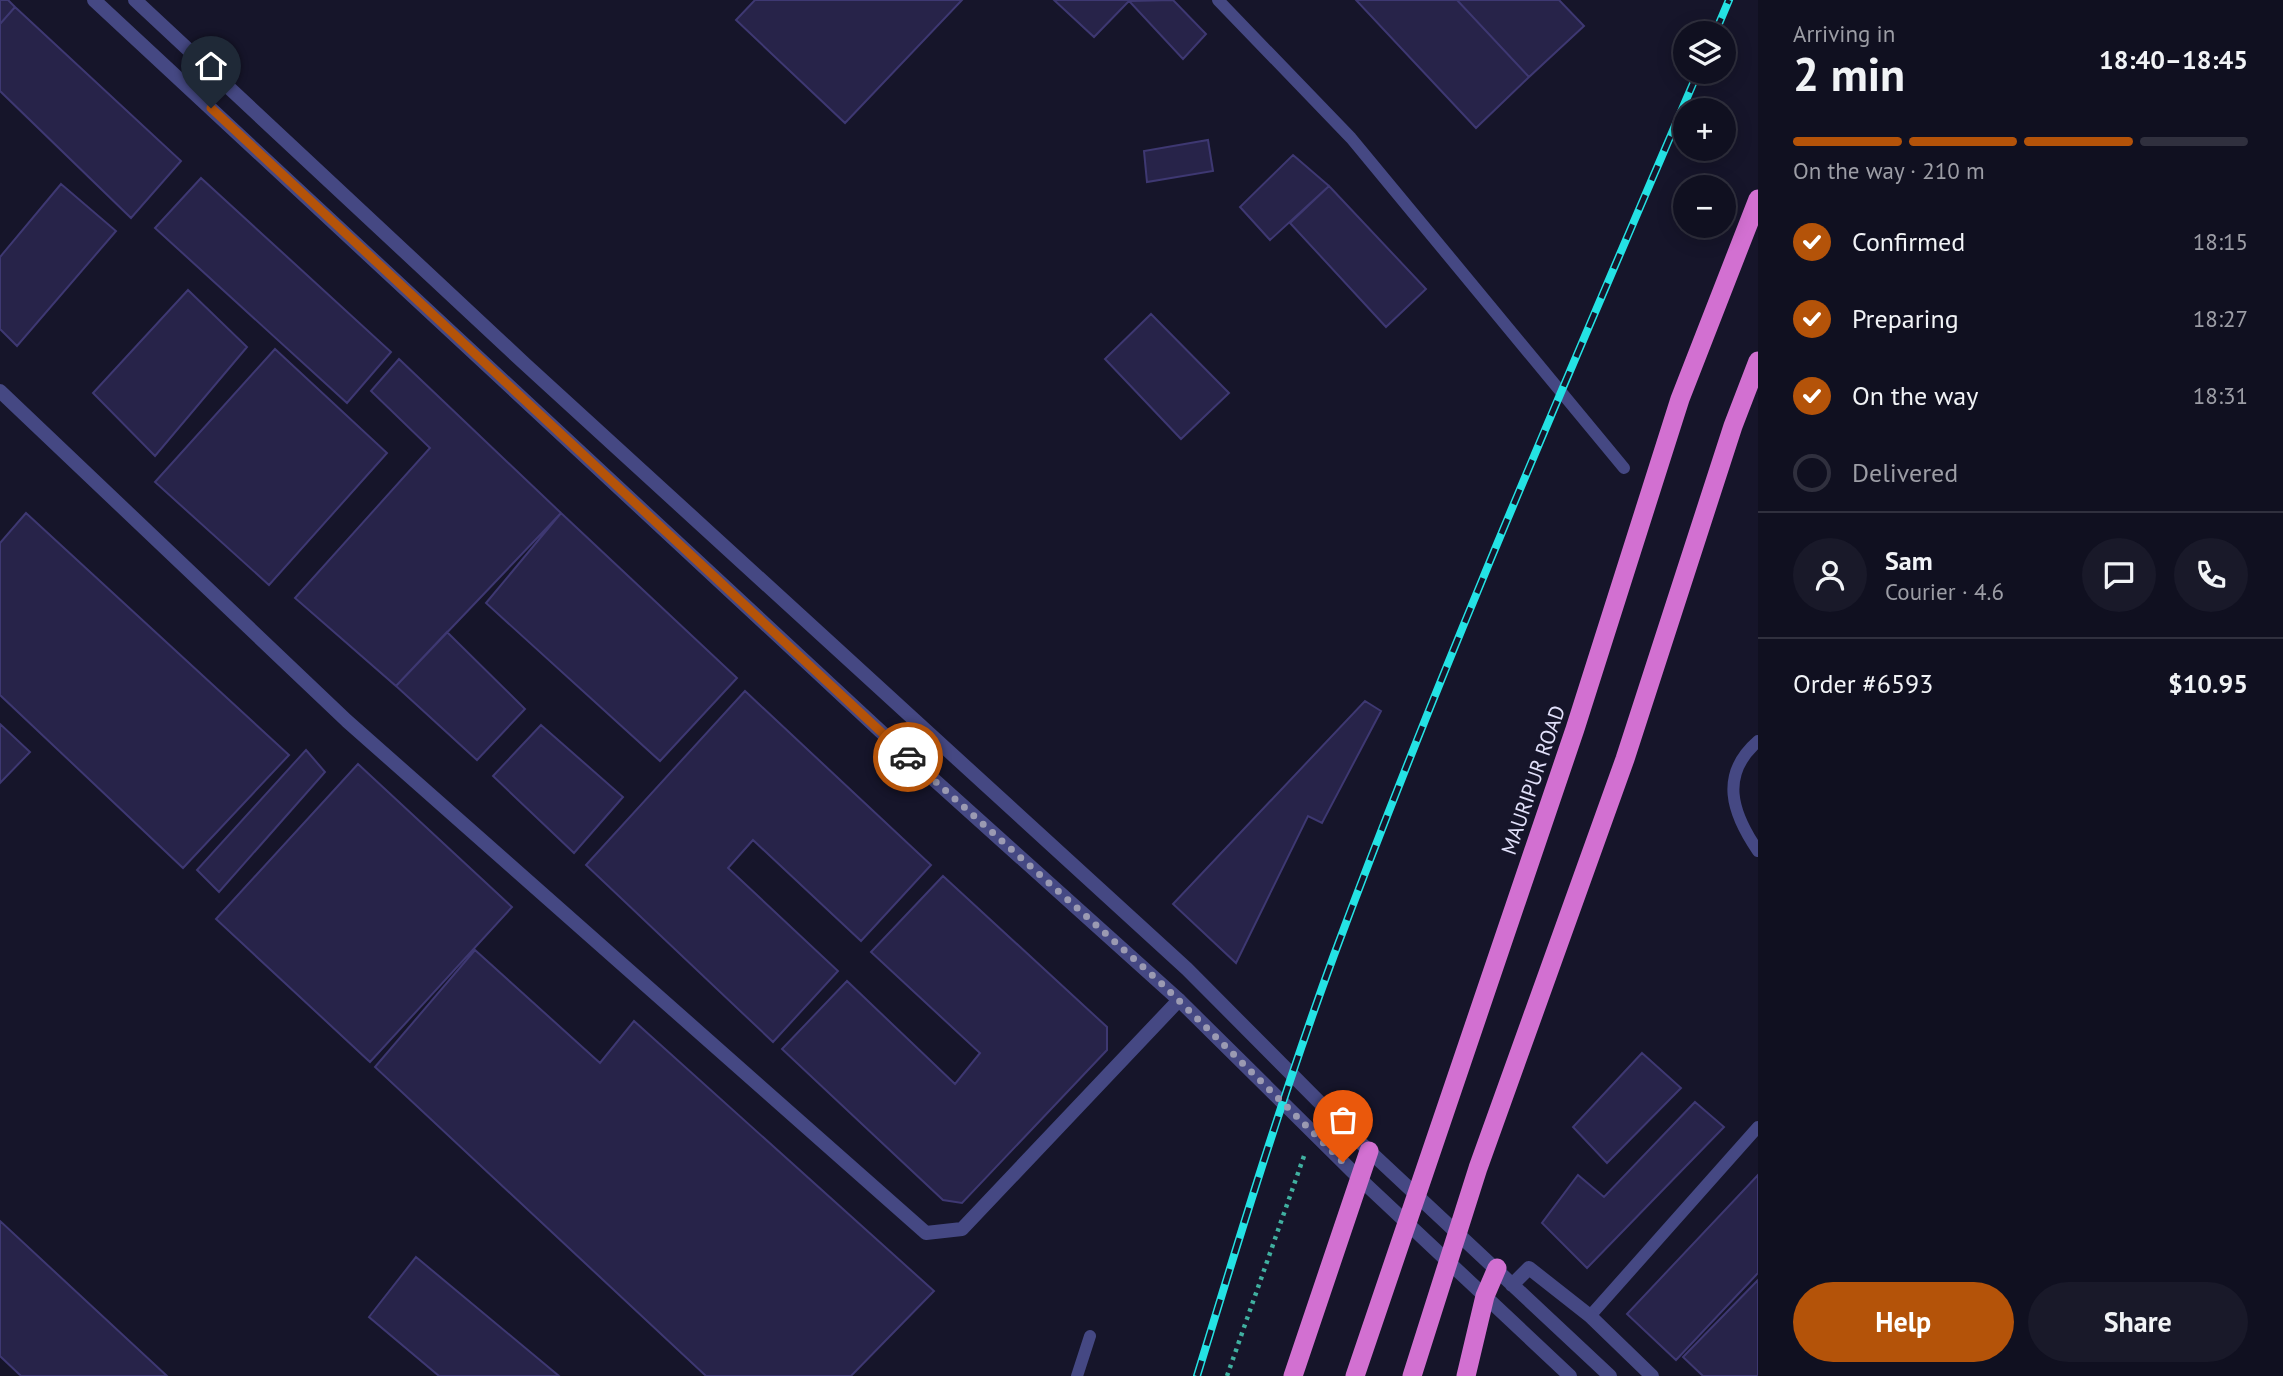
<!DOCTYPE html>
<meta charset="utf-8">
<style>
:root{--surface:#101020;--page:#191929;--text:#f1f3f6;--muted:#9c9da5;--line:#30303e;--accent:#b45309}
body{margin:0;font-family:"PT Sans",sans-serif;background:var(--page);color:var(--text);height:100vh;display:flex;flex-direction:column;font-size:26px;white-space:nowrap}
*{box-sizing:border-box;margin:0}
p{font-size:23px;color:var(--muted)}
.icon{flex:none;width:38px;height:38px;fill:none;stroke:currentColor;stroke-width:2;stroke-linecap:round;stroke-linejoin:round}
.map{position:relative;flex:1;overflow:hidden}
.details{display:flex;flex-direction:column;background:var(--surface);width:525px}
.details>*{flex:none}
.tools{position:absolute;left:1673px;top:21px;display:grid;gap:14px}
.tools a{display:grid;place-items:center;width:63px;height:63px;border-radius:50%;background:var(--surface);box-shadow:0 4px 18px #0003,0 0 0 2px var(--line);font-size:35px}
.pin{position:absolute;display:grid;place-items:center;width:60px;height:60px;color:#fff;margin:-72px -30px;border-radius:50% 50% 50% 0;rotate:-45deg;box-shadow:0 0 7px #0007}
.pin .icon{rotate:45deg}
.courier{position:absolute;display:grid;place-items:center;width:70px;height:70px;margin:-35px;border:5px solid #b45309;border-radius:50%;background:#fff;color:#222;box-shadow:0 2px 9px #0007}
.headline em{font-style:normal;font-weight:700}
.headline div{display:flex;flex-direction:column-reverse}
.headline{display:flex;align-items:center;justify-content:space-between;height:119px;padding:0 35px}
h1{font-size:46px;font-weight:700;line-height:52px}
.bar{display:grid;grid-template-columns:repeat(4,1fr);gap:10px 7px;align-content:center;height:84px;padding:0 35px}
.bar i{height:9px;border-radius:5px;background:var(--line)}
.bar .active{background:var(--accent)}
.bar p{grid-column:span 4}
.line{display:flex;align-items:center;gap:18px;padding:0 35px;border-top:2px solid var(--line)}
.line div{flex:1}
.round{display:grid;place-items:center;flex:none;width:74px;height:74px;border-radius:37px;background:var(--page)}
ol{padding:0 35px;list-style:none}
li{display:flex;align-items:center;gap:21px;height:77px}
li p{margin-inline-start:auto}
li .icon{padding:7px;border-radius:50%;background:var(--accent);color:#fff;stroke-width:4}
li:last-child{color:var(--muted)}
li i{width:38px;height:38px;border:4px solid var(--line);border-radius:50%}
.cta{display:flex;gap:14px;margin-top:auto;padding:14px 35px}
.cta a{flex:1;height:80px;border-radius:42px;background:var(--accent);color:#fff;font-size:28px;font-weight:700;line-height:80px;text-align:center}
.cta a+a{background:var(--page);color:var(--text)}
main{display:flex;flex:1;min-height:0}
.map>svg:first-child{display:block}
.building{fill:#272349;stroke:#3e3872;stroke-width:2}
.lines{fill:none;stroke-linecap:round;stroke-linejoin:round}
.path{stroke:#40b0a0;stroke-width:4.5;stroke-dasharray:3.5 5;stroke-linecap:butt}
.service{stroke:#454883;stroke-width:12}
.minor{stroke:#454883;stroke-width:14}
.tertiary{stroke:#454883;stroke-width:14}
.trunk{stroke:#d270d1;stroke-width:19}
.rail-casing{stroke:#24e2e4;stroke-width:8}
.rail{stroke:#16152a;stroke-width:5;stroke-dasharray:16;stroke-linecap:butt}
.trunk-bridge{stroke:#d270d1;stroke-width:19}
.done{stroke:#9b9ab2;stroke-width:7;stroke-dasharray:0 12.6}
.route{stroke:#b45309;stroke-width:9}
.labels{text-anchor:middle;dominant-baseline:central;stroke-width:6;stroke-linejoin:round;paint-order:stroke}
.street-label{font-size:21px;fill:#e2e1fb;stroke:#16152a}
</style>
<main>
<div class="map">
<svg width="1758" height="1376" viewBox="0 0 1758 1376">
<rect width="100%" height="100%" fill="#16152a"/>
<path class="building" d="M0 0H8L15 7 0 24Z
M755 0H962L845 123 736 20Z
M1054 0H1128L1129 1 1094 37Z
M1173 0 1206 34 1183 59 1129 1Z
M1356 0H1457L1529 77 1476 128Z
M1457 0H1559L1584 26 1529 77Z
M15 7 181 161 131 218 0 91V24Z
M1208 140 1213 171 1147 182 1144 151Z
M1293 155 1329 186 1270 240 1240 207Z
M201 178 391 352 347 403 155 228Z
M61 184 116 231 17 346 0 329V257Z
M1329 186 1426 289 1386 327 1290 223Z
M188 290 247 347 155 456 93 393Z
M1151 314 1229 393 1181 439 1105 359Z
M275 349 387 453 269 585 155 482Z
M399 359 561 513 396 686 295 598 430 448 371 391Z
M26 513 289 755 183 868 0 695V543Z
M561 513 737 678 660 761 486 603Z
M447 632 525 709 477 760 396 686Z
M745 691 931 865 861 941 753 840 728 868 838 971 773 1042 586 865Z
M1365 701 1381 711 1322 823 1308 816 1236 963 1173 904Z
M0 724 30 752 0 783Z
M541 725 623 797 574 853 493 776Z
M306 750 325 772 219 892 197 870Z
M358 764 512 907 370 1062 216 919Z
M943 876 1107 1027V1050L962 1203 943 1200 782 1049 847 981 955 1084 980 1053 871 952Z
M475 950 600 1063 634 1021 934 1291 851 1376H706L375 1067Z
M1642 1053 1681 1088 1607 1163 1573 1127Z
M1695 1102 1724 1127 1587 1268 1542 1223 1578 1175 1604 1197Z
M1758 1175V1273L1676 1360 1627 1314Z
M0 1221 167 1376H21L0 1356Z
M416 1257 559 1376H439L369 1317Z
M1758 1280V1376H1703L1683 1357Z"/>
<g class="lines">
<path class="path" d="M1227 1376 1304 1156"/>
<path class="service" d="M1218 0 1351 138 1624 468
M1758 741C1719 775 1732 813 1758 851
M1590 1316 1758 1127
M1077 1376 1090 1336"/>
<path class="minor" d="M0 391 347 721 926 1233 962 1229 1179 1000"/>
<path class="tertiary" d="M94 0 891 741 1179 1000 1359 1178 1570 1376
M135 0 525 364 1187 969 1349 1132 1610 1376
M1512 1285 1529 1268 1590 1316 1652 1376"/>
<path class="trunk" d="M1293 1376 1369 1151
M1466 1376 1485 1296 1497 1268"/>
<g class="rail-casing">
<path id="rail" d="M1715 33 1729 0
M1197 1376C1240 1235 1283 1094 1334 955 1445 657 1573 364 1698 72"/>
</g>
<use href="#rail" class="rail"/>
<path class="trunk-bridge" d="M1355 1376 1575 729 1680 399 1758 199
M1412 1376 1478 1168 1625 759 1733 426 1758 361"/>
</g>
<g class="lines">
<path class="done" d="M908 757 1161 983 1343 1162"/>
<path class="route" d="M211 108 908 757"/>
</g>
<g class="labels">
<g class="street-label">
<text transform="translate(1533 780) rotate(-71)">MAURIPUR ROAD</text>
</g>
</g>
</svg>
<div class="tools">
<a><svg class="icon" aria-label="layers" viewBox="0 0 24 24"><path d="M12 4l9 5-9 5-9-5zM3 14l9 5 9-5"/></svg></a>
<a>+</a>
<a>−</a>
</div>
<div class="pin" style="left:1343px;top:1162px;background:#ea580c"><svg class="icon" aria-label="bag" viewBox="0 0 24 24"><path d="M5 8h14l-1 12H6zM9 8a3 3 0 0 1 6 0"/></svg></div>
<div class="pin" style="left:211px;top:108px;background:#1f2937"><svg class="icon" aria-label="home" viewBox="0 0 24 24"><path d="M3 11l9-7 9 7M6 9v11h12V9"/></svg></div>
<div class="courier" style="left:908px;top:757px"><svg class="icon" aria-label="car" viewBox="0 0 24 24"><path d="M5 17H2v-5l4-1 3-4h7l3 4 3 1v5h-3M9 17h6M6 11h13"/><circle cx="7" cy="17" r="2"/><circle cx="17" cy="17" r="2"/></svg></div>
</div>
<section class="details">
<div class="headline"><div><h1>2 min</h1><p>Arriving in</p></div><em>18:40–18:45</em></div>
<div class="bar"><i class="active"></i><i class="active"></i><i class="active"></i><i></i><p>On the way · 210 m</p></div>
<ol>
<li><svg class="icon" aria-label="check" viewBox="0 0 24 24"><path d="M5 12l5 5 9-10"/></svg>Confirmed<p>18:15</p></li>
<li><svg class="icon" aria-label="check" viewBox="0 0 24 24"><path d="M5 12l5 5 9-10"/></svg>Preparing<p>18:27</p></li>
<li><svg class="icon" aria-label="check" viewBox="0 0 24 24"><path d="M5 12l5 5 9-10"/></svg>On the way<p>18:31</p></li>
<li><i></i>Delivered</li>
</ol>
<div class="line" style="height:126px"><a class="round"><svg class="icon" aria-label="person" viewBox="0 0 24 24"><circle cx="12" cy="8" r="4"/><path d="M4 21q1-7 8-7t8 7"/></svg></a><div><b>Sam</b><p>Courier · 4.6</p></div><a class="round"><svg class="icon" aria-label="chat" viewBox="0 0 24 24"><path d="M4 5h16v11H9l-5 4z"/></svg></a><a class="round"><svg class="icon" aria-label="phone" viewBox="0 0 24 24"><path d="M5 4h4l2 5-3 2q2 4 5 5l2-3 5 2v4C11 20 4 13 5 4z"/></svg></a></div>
<div class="line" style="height:91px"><div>Order #6593</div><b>$10.95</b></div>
<div class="cta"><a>Help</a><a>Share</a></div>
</section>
</main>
